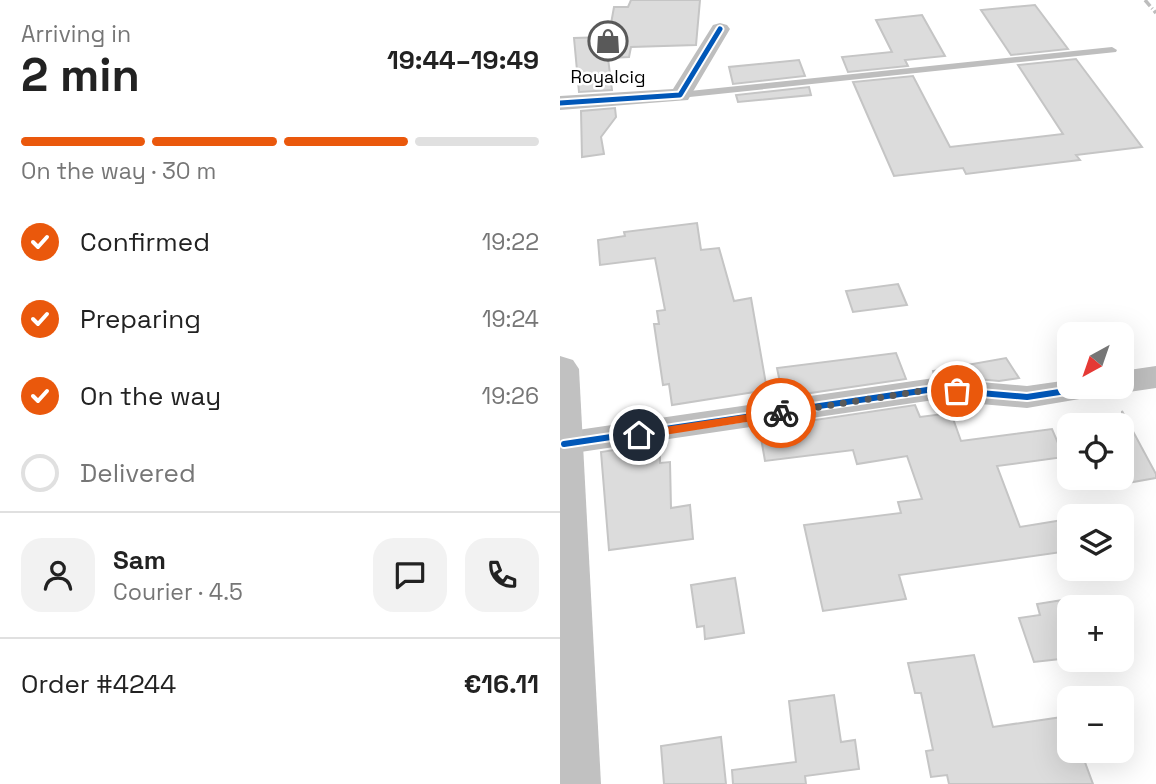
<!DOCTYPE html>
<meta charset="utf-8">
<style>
:root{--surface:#fff;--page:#f2f2f2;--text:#222;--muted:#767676;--line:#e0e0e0;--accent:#ea580c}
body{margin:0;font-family:"Space Grotesk",sans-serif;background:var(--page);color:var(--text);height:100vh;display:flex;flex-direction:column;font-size:26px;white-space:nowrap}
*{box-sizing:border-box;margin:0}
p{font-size:23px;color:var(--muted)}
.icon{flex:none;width:38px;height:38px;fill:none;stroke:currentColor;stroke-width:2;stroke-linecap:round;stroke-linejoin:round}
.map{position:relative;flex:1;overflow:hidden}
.drawer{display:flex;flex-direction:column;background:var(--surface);width:560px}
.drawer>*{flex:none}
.needle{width:46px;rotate:220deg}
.controls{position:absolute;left:497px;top:322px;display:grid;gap:14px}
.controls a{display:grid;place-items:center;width:77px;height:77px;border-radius:14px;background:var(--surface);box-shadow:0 7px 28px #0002;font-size:35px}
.pin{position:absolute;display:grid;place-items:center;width:60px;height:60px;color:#fff;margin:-30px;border:4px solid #fff;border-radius:50%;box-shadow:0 2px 7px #0007}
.courier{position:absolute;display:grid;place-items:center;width:70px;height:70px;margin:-35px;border:5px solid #ea580c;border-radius:50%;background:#fff;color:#222;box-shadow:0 2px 9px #0007}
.headline em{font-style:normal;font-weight:800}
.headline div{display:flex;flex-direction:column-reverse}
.headline{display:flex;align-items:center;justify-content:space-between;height:119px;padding:0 21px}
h1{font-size:46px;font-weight:800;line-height:52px}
.bar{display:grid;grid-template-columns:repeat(4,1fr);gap:10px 7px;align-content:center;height:84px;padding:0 21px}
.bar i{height:9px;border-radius:5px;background:var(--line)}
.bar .current{background:var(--accent)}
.bar p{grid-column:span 4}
.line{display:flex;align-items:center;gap:18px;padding:0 21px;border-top:2px solid var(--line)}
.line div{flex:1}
.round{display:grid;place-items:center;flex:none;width:74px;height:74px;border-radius:21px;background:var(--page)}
ol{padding:0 21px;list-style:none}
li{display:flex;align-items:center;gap:21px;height:77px}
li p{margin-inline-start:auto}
li .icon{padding:7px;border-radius:50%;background:var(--accent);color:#fff;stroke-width:4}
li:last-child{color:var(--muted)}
li i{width:38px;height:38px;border:4px solid var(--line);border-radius:50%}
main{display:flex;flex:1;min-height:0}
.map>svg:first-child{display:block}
.building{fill:#dcdcdc;stroke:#c5c5c5;stroke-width:2}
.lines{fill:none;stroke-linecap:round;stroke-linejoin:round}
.lane{fill:#bebebe;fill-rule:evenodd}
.street{fill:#bebebe;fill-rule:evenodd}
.secondary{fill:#c1c1c1;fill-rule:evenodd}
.rail{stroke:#bdbdbd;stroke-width:3.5;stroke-dasharray:8 2.5 1 2.5;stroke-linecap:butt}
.cycleway-far1-casing{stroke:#fff;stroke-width:9}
.cycleway-casing{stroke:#fff;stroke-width:10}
.cycleway-far1{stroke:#0057b8;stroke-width:5}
.cycleway{stroke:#0057b8;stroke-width:6}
.route{fill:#ea580c}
.done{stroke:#595959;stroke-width:7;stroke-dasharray:0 12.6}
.labels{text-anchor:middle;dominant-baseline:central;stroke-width:5;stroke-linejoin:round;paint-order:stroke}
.far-poi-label{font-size:18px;fill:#000;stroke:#fff}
</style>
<main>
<section class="drawer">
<div class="headline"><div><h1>2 min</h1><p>Arriving in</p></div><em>19:44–19:49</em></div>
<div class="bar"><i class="current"></i><i class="current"></i><i class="current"></i><i></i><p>On the way · 30 m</p></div>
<ol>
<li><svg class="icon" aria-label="check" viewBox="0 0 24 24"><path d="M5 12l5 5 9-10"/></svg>Confirmed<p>19:22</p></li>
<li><svg class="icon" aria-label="check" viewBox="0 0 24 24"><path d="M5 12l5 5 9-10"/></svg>Preparing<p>19:24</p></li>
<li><svg class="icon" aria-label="check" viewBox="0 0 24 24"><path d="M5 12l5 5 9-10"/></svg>On the way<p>19:26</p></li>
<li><i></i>Delivered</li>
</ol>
<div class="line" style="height:126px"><a class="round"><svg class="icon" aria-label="person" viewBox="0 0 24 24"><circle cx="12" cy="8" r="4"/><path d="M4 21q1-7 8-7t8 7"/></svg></a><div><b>Sam</b><p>Courier · 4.5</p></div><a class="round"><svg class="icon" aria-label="chat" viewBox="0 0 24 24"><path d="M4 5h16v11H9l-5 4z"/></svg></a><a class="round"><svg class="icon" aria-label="phone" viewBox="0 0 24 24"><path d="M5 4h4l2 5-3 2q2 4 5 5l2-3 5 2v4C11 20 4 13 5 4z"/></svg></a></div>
<div class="line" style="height:91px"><div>Order #4244</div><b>€16.11</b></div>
</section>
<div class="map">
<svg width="596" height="784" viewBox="0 0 596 784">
<rect width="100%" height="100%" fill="#fff"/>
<path class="building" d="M71 0H140L136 45 71 47 69 57 48 58 52 90 19 92 14 38 46 37 47 46 54 7H68Z
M475 5 508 49 451 55 421 10Z
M362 15 385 56 345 60 348 66 288 72 282 57 332 52 316 20Z
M516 59 582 147 516 155 520 160 406 174 403 168 334 176 293 82 353 76 390 147 503 134 458 65Z
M239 60 245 76 173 84 169 67Z
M249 87 251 95 178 102 176 95Z
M55 108 56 117 41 137 44 154 22 157 21 111Z
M137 223 141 250 159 248 174 301 191 298 207 390 112 405 109 384 103 385 94 324H99L97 311 105 310 95 258 40 265 38 240 65 236 64 232Z
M338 284 347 305 293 312 286 291Z
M336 353 346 379 223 397 217 368Z
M446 358 459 378 439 381 374 375 373 371Z
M355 405 360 417 391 413 401 441 492 429 504 457 437 466 460 527 509 519V551L339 575 346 599 263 611 244 525 341 513 338 502 362 499 347 456 297 464 293 450 205 461 201 438 230 434 228 424Z
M562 411 596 474V478L562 484Z
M100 443V463L110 462 111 508 130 505 133 539 49 550 41 452Z
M175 578 184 633 145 639 144 626 137 627 131 585Z
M509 599V658L474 662 459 618 480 615 477 604Z
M414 655 433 727 509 716V751H517L519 757H523L533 784H389L387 775 371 777 366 751 373 750 361 693H355L348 663Z
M274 695 281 742 295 740 299 769 245 776 246 784H173L172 770 236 762 229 701Z
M161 737 166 784H104L101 746Z"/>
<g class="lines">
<path class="lane" d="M552 47 557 50 556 52 120 98 114 95 120 92Z"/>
<path class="street" d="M160 23 167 25 170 29 128 100 0 110V96L113 89 153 25Z
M596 366V388L562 393 549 387H562V371Z
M374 378 467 386 509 380V387H548L543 395 467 408 374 400 0 455V433L4 432Z"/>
<path class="secondary" d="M0 356 13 360 19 369 41 784H0Z"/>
<path class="rail" d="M585 0 596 13"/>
<g class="cycleway-far1-casing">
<path id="cycleway-far1" d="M0 103 120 95 160 29"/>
</g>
<g class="cycleway-casing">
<path id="cycleway" d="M4 444 374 389 467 397 532 387"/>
</g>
<use href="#cycleway-far1" class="cycleway-far1"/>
<use href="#cycleway" class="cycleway"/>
</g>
<path class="route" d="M221 409 225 410V416L79 439 73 435 79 431Z"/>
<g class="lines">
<path class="done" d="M221 413 374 389 397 391"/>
</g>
<defs>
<g id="shop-ring" transform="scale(2.0125)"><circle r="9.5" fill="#fff" stroke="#595959" stroke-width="1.5"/><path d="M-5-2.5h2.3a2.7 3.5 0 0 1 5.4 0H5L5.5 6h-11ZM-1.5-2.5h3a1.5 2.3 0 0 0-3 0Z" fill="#595959"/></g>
</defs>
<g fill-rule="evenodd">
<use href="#shop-ring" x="48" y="41"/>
</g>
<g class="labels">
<g class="far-poi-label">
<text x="48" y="76">Royalcig</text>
</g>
</g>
</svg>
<div class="controls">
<a><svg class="needle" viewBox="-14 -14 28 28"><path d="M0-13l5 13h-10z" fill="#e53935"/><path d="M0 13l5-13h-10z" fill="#767676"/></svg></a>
<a><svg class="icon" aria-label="locate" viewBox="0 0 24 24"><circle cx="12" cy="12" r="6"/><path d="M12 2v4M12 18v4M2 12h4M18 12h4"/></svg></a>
<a><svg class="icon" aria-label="layers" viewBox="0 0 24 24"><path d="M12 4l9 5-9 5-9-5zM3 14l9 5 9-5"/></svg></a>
<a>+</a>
<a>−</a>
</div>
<div class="pin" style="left:397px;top:391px;background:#ea580c"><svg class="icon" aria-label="bag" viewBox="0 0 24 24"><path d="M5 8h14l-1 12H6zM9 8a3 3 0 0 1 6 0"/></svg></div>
<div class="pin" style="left:79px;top:435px;background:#1f2937"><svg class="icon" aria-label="home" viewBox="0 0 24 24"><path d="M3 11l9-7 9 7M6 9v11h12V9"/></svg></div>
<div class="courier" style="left:221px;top:413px"><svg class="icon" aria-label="bike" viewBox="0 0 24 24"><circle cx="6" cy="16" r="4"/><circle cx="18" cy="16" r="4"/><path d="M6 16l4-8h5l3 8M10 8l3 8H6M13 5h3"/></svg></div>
</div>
</main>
